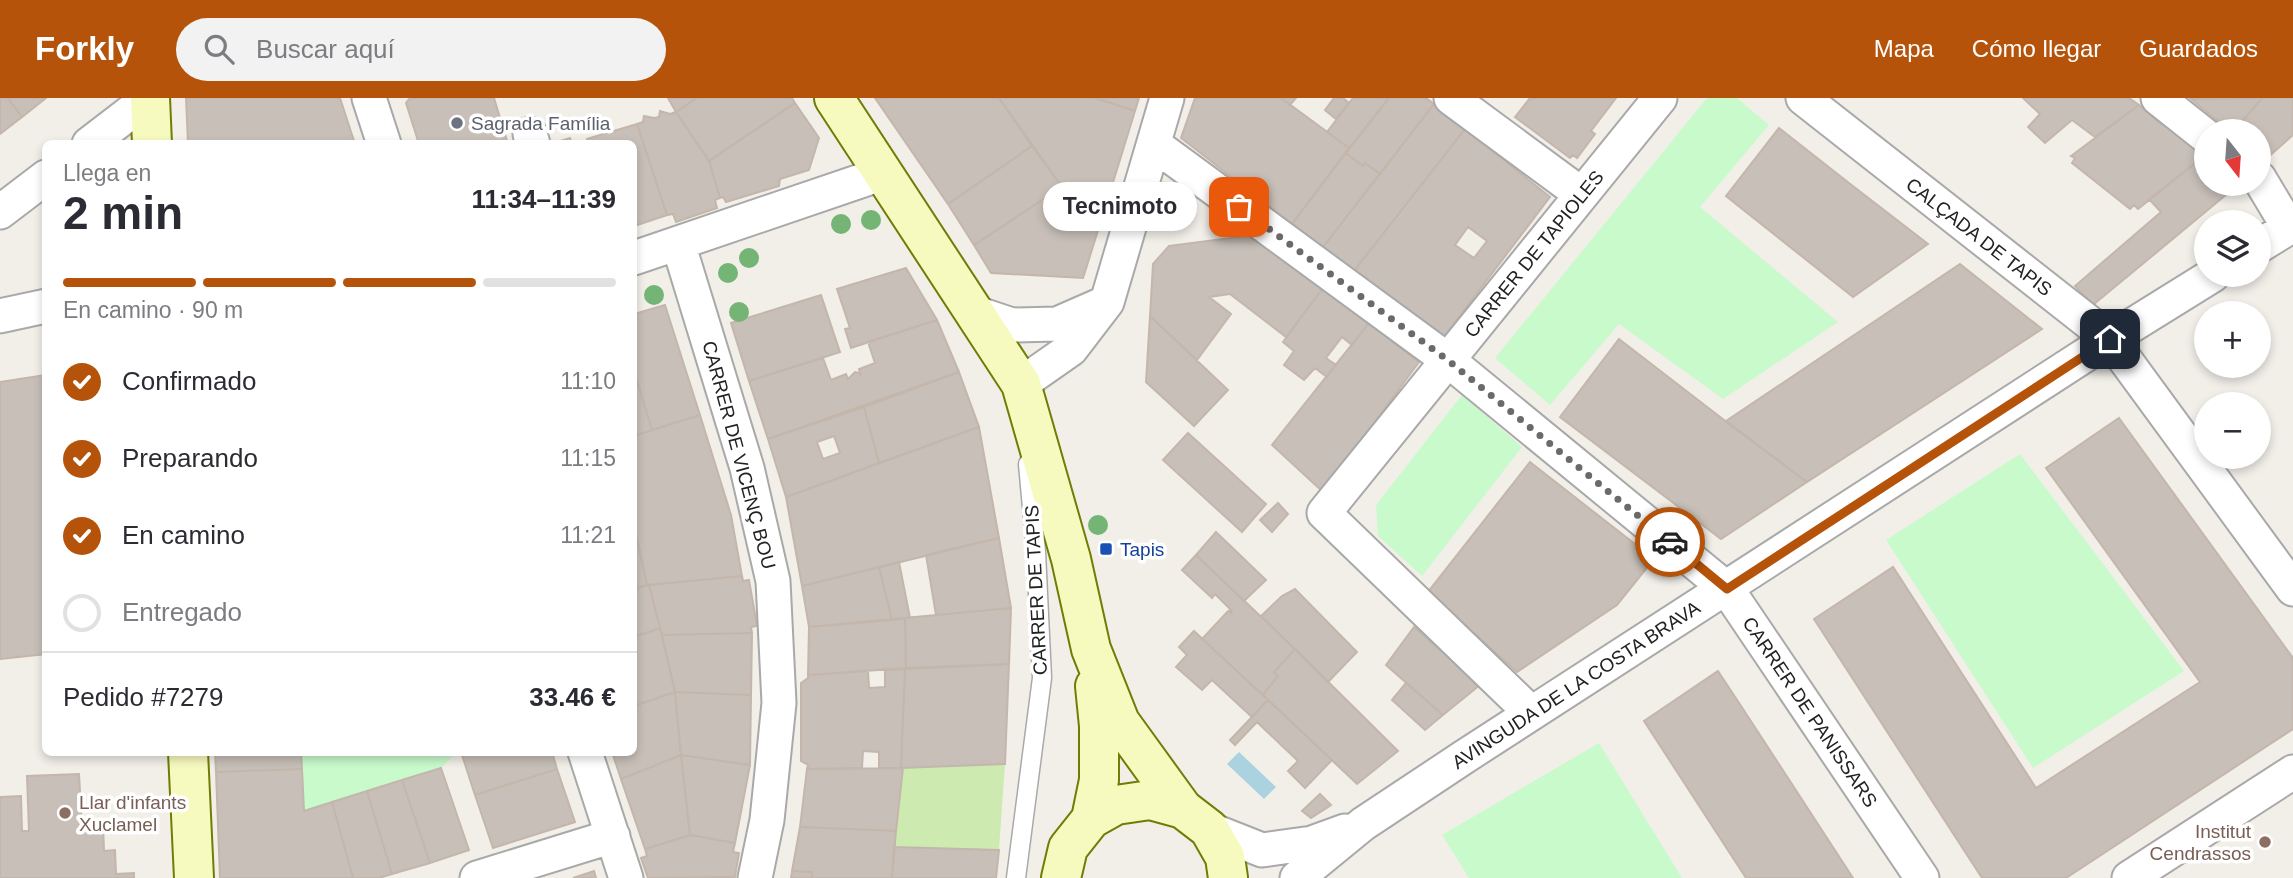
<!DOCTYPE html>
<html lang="es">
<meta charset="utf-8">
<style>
:root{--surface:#fff;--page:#f2f2f3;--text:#2b2b33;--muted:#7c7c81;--line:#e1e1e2;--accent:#b45309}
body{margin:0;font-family:Helvetica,sans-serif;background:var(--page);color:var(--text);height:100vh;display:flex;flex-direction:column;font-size:26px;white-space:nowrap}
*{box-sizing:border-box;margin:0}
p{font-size:23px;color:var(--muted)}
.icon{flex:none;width:38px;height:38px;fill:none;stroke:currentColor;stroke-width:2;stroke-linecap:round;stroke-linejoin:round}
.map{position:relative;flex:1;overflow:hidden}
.sheet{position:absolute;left:42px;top:42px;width:595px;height:616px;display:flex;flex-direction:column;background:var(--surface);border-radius:10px;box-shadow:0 4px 10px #0003}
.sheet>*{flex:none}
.needle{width:46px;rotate:163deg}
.buttons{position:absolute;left:2194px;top:21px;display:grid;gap:14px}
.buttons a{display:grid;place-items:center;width:77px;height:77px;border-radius:50%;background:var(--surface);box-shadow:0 4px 10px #0003;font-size:35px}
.pin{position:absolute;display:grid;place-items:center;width:60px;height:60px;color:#fff;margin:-30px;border-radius:14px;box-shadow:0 4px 10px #0006}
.courier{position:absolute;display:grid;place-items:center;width:70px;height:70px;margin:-35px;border:5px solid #b45309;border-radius:50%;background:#fff;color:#222;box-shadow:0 2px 9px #0007}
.bubble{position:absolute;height:49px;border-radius:24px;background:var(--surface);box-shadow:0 4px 10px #0003;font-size:23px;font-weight:700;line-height:49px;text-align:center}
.headline em{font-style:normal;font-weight:700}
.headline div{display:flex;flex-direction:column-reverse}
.headline{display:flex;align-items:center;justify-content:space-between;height:119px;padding:0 21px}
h1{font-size:46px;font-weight:700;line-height:52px}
.bar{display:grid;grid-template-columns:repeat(4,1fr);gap:10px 7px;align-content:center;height:84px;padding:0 21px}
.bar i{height:9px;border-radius:5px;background:var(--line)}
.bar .selected{background:var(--accent)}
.bar p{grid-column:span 4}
.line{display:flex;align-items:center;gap:18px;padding:0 21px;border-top:2px solid var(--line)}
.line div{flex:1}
ol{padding:0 21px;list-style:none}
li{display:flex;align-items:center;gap:21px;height:77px}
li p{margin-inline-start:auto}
li .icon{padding:7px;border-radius:50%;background:var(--accent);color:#fff;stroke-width:4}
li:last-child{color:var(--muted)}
li i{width:38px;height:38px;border:4px solid var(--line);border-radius:50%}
header{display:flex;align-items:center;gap:42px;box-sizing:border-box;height:98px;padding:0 35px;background:var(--accent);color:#fff}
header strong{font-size:33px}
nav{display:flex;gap:38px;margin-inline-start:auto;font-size:24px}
.search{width:490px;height:63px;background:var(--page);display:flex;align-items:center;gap:18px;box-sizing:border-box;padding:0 24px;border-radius:38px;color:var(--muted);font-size:26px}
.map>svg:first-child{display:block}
.grass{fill:#cdebb0}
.park{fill:#c8facc}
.water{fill:#aad3df}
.building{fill:#c7bfb8;stroke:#c4b6ab;stroke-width:2;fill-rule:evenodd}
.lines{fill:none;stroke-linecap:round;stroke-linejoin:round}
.lane-casing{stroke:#a9a9a9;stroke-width:21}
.street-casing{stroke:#a9a9a9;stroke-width:37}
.secondary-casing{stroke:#707d05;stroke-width:42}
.lane{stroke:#fff;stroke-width:18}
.street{stroke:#fff;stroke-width:33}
.secondary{stroke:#f7fabf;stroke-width:38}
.tree{fill:#74b475}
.done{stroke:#6b6a68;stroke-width:7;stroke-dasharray:0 12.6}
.route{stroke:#b45309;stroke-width:9}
.worship-dot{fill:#6b7280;stroke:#fff;stroke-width:2.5}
.transit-dot{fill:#1a4fb4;stroke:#fff;stroke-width:2.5}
.education-dot{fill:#8d6e63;stroke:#fff;stroke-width:2.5}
.labels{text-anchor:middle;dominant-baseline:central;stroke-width:7;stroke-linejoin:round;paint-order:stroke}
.worship-label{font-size:19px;fill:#5b616d;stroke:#fff;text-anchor:start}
.street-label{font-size:19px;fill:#222;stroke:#fff}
.transit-label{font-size:19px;fill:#164399;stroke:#fff;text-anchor:start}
.education-label{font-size:19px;fill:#785e54;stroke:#fff;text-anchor:start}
</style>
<header>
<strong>Forkly</strong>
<div class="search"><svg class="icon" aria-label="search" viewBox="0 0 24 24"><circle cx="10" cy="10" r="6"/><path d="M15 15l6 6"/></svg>Buscar aquí</div>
<nav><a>Mapa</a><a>Cómo llegar</a><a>Guardados</a></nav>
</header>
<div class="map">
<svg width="2293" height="780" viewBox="0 0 2293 780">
<rect width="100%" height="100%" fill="#f2efe9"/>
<path class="grass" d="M1005 666 999 752 894 749 903 670Z"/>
<path class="park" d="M1707 0H1737L1769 27 1700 109 1838 224 1723 301 1619 226 1550 307 1495 260Z
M1462 297 1522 349 1422 478 1378 438 1376 407Z
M2020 356 2184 573 2033 670 1886 442Z
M1599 645 1682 780H1469L1442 737Z
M301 655H456L441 670 304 713Z"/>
<path class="water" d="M1239 654 1276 689 1264 701 1227 666Z"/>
<path class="building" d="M0 0H8L22 19 0 36Z
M8 0H46L22 19Z
M186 0H340L355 46H188Z
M410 0H494L508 46H419L406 5Z
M668 0H697L676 14Z
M697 0H792L795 5 709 63 676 14Z
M875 0H999L1032 48 948 106Z
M999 0H1095L1135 13 1107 104 1062 89Z
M1095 0H1139L1135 13Z
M1195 0H1281L1349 50 1292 126 1181 40Z
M1281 0H1296L1290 7Z
M1334 0H1343L1349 5 1336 21 1325 12Z
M1353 0H1389L1349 50 1327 34Z
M1389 0H1426L1434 6 1380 76 1365 65 1363 68 1346 55Z
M1530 0H1616L1591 33 1595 36 1577 60 1573 57 1570 60 1515 19Z
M2023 0H2129L2139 7 2095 39 2072 22 2045 45 2028 29 2040 16Z
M2262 0H2293V37L2265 62 2259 57V33H2234Z
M2262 0 2234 33H2230L2191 1Z
M795 5 819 40 809 72 780 81 779 88 726 104 723 99 720 100 709 63Z
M1434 6 1465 31 1354 173 1323 149Z
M2139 7 2161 26 2163 23 2203 59 2138 111 2134 107 2130 111 2072 65 2075 60 2071 58Z
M660 13 670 16 676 14 709 63 720 100 715 102 717 110 676 124 673 116 667 117 637 26 643 24 644 18 654 20 659 19Z
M637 26 667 117 634 128V46H589L587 41Z
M1779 30 1849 85 1928 146 1853 199 1726 98Z
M1465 31 1550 99 1443 240 1354 173ZM1468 129 1487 143 1474 160 1455 147Z
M570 40 572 46H554V45Z
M1032 48 1062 89 974 147 948 106Z
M1346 55 1363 68 1365 65 1380 76 1323 149 1292 126Z
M2203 59 2207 62V86L2238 87 2093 207 2075 188 2161 114 2149 101Z
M1062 89 1107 104 1083 180 991 175 974 147Z
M1254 137 1323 190 1286 239 1230 196 1209 199 1231 216 1197 262 1150 218 1153 166 1169 148Z
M1960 166 2042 231 1807 384 1726 323Z
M906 170 937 222 851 250 845 231 850 230 837 191Z
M1323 190 1369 225 1352 247 1342 239 1326 260 1336 267 1327 279 1315 270 1304 282 1284 267 1294 253 1283 244Z
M821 197 840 254 749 283 731 225Z
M665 207 700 317 652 332 634 273V216Z
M1150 218 1228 292 1194 328 1146 284Z
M937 222 959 274 768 341 749 283 823 260 831 282 846 276 848 281 855 274 860 275 861 278 859 271 875 265 868 244Z
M1369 225 1419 264 1323 394 1272 347Z
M1619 241 1737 332 1807 384 1721 441 1560 319Z
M634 273 652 332 634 338Z
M959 274 979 329 879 365 864 309Z
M46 277V556L0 561V284Z
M864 309 879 365 786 399 768 341ZM834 338 840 355 823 361 817 344Z
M700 317 731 417 742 478 647 487 634 428V338Z
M2119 320 2293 560V631L2066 780H1982L1814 521 1893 469 2036 690 2200 584 2046 370Z
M979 329 999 440 802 488 786 399Z
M1188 335 1266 406 1242 434 1163 362Z
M1530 364 1654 461 1617 507 1517 574 1428 494Z
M1278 405 1288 416 1272 434 1260 422Z
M1216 434 1266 482 1244 503 1196 457Z
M637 440 647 487 634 491V441Z
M999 440 1011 510 936 517 926 457Z
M1196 457 1295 551 1274 574 1278 578 1263 597 1202 541 1229 512 1231 515 1232 513 1215 496 1212 500 1182 472Z
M899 464 910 520 892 522 879 469Z
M879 469 892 522 809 529 802 488Z
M742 478 743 483 749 482 757 528 751 529 752 535 662 537 649 487Z
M649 487 660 530 634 539V491Z
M1295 491 1357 554 1328 584 1261 518 1282 498Z
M1011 510 1009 566 906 570 905 520Z
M905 520 906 570 808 577 809 529Z
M1414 529 1480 587 1443 617 1386 567Z
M660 530 675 594 634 608V539Z
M1194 533 1268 602 1252 619 1212 582 1202 592 1176 569 1187 557 1179 549Z
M752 535 751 597 675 594 662 537Z
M1295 551 1398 653 1357 686 1263 597 1278 578 1274 574Z
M1009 566 1005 666 901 670 905 571Z
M905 571 901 670H879V654L863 653 862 670 807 671 808 667 801 663V585L808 580V577L868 573 869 590 885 589V572Z
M1718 573 1745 614 1853 780H1746L1644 623Z
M1406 585 1443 617 1425 632 1392 602Z
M675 594 681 657 621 681 612 654H634V608Z
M675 594 751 597 750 667 681 657Z
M1268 602 1332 662 1305 690 1288 673 1298 663 1257 624 1235 647 1230 642Z
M215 654H301L302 671 216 674Z
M461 654H552L557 671 475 697Z
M681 657 750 667 735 745 690 737Z
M681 657 690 737 645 751 621 681Z
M441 670 469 752 430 765 402 682Z
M903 670 896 733 800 729 807 671Z
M302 671 304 713 332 704 353 780H220L216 674Z
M557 671 575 724 493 750 475 697Z
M79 676 82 730 103 727 104 753 115 752 116 776 134 775V780H0V699L21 698 22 733H29L27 678Z
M402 682 430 765 392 776 367 693Z
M367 693 392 776 379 780H353L332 704Z
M1320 696 1331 707 1311 720 1302 713Z
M800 729 896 733 892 780H812V774L792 773Z
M691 737 735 745 733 754 739 755 735 779 648 780 641 760 647 758 645 751Z
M894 749 999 752 996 780H892Z
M594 773 596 780H573Z
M792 773 812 774V780H791Z"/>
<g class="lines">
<g class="lane-casing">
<path id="lane" d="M1016 780 1042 580 1036 454 1028 366"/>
</g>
<g class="street-casing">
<path id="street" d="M369 0 384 46
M1451 0 1581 96
M1803 0 2110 241 2293 491
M2158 0 2207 39
M530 36 533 46
M89 46 149 0
M1155 47 1449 263 1727 491 1922 780
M2259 80 2289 130
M0 114 46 79
M678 145 747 370 773 483 779 605 767 722 755 780
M2259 148 2293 127
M634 160 884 75
M976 215 1012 227 1057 226 1105 205
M0 218 46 208
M1021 286 1071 251 1107 204 1167 0
M1531 615 1324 415 1660 0
M585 654 626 780
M1209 731 1262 752 1312 745 1345 733
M477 780 613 738
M1297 780 1363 726 1464 659 2110 241 2213 177
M2129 780 2293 674"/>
</g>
<g class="secondary-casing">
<path id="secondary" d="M150 0 152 46
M834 0 1021 286 1071 461 1091 551 1120 624 1183 711
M188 654 194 780
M1091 721 1099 682V628L1095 588
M1061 780 1068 750 1091 721 1116 707 1150 702 1183 711 1209 731 1225 759 1228 780"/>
</g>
<use href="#lane" class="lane"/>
<use href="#street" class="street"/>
<use href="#secondary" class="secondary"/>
</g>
<g class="tree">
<circle cx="871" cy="122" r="10"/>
<circle cx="841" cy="126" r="10"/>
<circle cx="749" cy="160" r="10"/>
<circle cx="728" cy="175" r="10"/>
<circle cx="654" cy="197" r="10"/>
<circle cx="739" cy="214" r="10"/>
<circle cx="1098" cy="427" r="10"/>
</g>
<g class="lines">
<path class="done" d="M1239 109 1449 263 1670 444"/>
<path class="route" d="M1670 444 1727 491 2110 241"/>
</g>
<circle class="worship-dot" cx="457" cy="25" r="7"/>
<rect class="transit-dot" x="1099" y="444" width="14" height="14" rx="3.5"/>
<g class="education-dot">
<circle cx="65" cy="715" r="7"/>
<circle cx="2265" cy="744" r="7"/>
</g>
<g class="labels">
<g class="worship-label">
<text x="471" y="25">Sagrada Família</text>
</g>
<g class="street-label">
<text transform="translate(1979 139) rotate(38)">CALÇADA DE TAPIS</text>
<text transform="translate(1534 156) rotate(-51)">CARRER DE TAPIOLES</text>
<text transform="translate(739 357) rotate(75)">CARRER DE VICENÇ BOU</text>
<text transform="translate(1036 492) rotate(-93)">CARRER DE TAPIS</text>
<text transform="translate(1576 587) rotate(-33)">AVINGUDA DE LA COSTA BRAVA</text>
<text transform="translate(1810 614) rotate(56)">CARRER DE PANISSARS</text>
</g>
<g class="transit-label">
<text x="1120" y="451">Tapis</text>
</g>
<g class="education-label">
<text x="79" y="704">Llar d'infants<tspan x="79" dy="22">Xuclamel</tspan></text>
<text x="2251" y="733" text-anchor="end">Institut<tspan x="2251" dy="22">Cendrassos</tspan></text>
</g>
</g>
</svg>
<div class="buttons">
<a><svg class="needle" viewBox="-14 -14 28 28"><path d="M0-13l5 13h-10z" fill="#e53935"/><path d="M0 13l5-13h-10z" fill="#7c7c81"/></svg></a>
<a><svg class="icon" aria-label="layers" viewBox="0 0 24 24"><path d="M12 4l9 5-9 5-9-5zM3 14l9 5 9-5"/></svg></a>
<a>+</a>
<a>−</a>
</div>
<div class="pin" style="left:1239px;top:109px;background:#ea580c"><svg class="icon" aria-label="bag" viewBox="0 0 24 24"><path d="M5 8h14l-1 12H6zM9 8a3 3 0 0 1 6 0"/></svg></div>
<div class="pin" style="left:2110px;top:241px;background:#1f2937"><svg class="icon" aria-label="home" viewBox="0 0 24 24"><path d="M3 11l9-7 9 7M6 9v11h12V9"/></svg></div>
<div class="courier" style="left:1670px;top:444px"><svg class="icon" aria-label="car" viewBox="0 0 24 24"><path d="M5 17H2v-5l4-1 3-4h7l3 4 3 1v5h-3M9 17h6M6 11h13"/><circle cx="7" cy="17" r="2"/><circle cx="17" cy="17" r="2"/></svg></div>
<div class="bubble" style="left:1043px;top:84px;width:154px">Tecnimoto</div>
<section class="sheet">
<div class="headline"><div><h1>2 min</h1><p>Llega en</p></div><em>11:34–11:39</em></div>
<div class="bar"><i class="selected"></i><i class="selected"></i><i class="selected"></i><i></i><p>En camino · 90 m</p></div>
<ol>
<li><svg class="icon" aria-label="check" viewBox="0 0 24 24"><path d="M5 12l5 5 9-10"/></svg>Confirmado<p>11:10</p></li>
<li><svg class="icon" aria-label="check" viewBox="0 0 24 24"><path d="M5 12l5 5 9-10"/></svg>Preparando<p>11:15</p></li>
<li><svg class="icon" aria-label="check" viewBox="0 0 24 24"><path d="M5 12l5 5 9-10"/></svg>En camino<p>11:21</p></li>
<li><i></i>Entregado</li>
</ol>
<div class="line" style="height:91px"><div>Pedido #7279</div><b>33.46 €</b></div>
</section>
</div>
